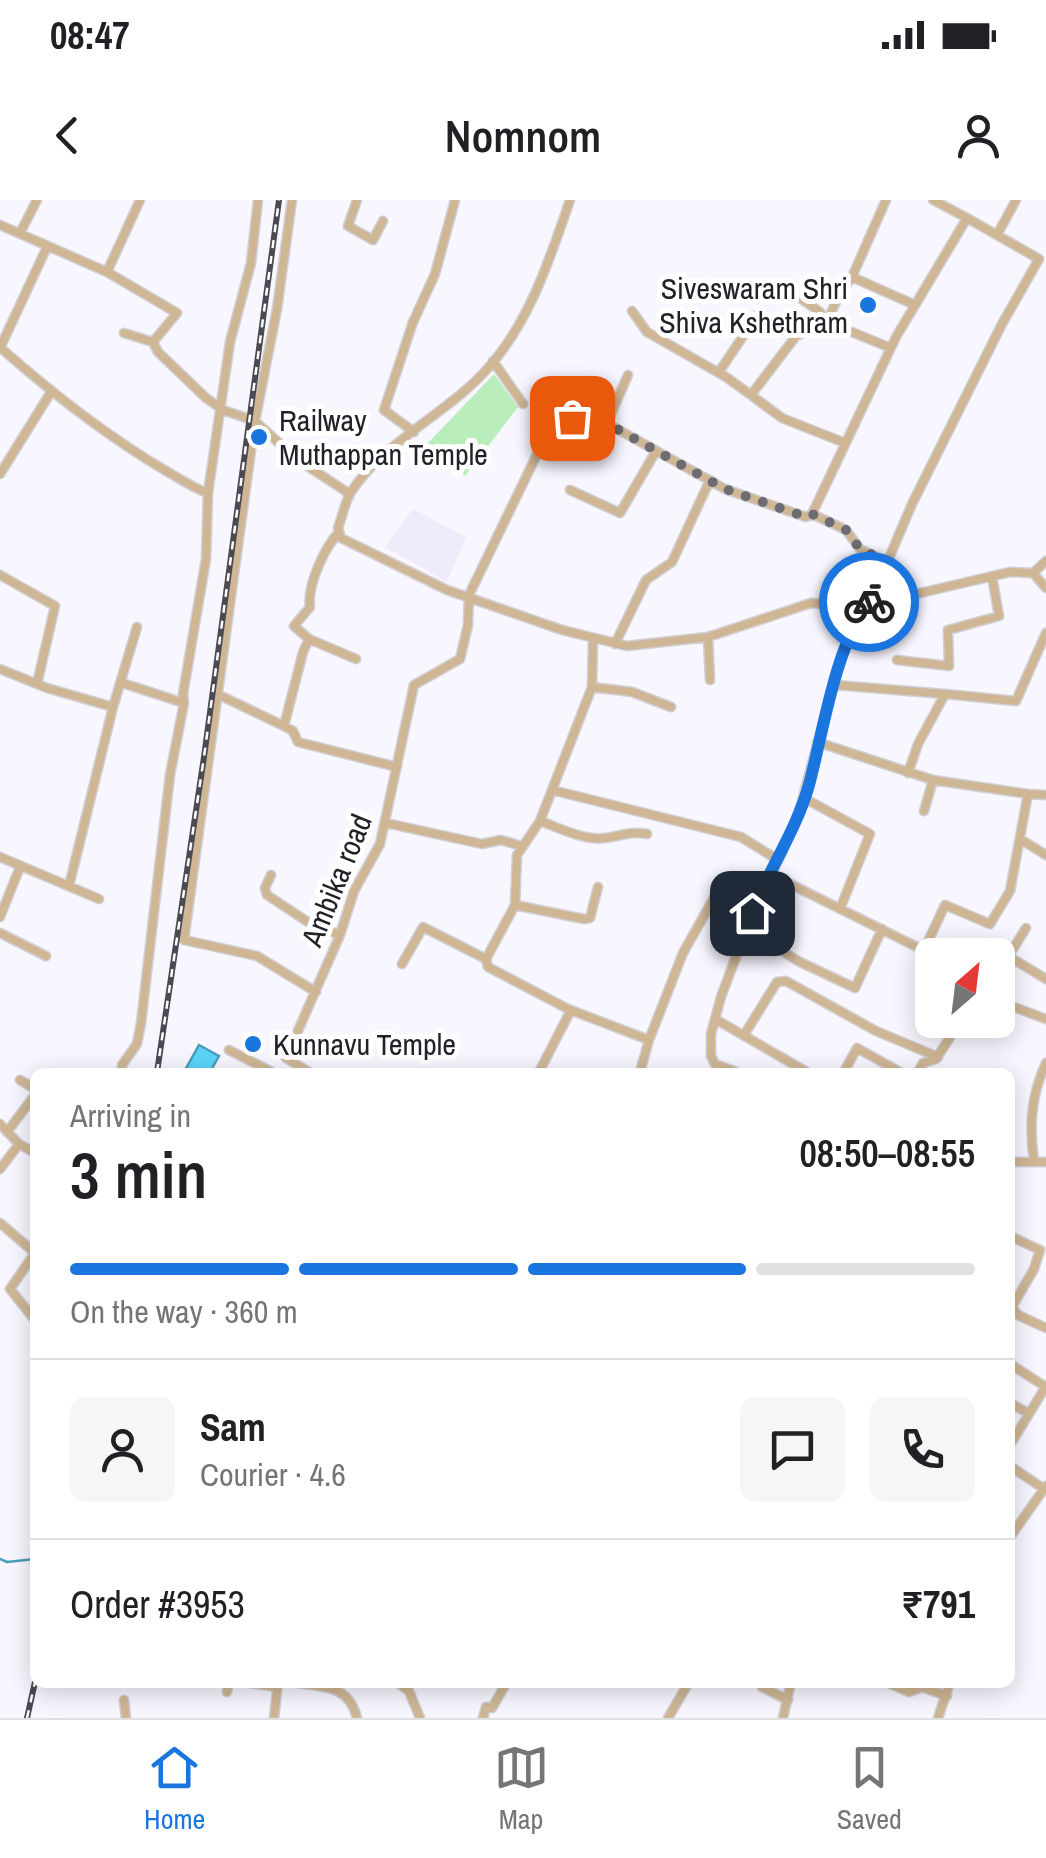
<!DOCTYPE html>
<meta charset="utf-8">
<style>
:root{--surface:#fff;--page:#f6f6f6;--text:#202124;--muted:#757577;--line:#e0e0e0;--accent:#1b75df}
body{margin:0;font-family:"Archivo Narrow",sans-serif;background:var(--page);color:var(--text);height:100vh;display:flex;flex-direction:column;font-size:38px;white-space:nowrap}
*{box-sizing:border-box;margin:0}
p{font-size:32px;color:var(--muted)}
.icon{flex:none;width:55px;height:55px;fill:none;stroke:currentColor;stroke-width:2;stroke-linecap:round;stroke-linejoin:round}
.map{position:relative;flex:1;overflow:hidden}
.sheet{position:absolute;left:30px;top:868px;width:985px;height:620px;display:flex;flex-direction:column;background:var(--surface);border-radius:15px;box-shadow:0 5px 25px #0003}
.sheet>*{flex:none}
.needle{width:65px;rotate:28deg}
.fabs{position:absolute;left:915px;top:738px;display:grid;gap:20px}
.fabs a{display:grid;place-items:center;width:100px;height:100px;border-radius:15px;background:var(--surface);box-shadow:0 5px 25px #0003;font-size:50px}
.pin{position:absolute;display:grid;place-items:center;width:85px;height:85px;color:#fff;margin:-42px;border-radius:20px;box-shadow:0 5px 15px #0006}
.courier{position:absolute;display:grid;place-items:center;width:100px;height:100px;margin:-50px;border:8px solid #1b75df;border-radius:50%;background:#fff;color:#222;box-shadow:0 2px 12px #0007}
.head em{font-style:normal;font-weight:600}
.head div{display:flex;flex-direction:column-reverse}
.head{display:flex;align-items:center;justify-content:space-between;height:170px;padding:0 40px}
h1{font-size:65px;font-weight:600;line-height:75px}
.bar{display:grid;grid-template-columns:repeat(4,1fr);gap:15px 10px;align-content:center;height:120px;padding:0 40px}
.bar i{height:12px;border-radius:8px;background:var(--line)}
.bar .selected{background:var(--accent)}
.bar p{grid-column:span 4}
.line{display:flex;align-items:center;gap:25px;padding:0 40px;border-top:2px solid var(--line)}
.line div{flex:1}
.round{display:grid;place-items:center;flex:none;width:105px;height:105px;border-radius:15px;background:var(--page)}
.status{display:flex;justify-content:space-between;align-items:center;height:70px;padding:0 50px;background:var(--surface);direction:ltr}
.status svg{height:28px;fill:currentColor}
header{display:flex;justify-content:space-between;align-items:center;height:130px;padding:0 40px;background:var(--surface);font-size:45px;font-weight:600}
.tab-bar{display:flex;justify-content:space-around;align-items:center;height:140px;border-top:2px solid var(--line);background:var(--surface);font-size:28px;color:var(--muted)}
.tab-bar a{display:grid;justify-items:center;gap:5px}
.tab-bar .selected{color:var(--accent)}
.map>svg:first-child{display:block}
.built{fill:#efebfb}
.green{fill:#baedbc}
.water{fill:#5bd4fa;stroke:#4a9ebb;stroke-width:2.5}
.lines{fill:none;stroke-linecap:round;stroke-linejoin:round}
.stream{stroke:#4a9ebb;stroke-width:2.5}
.minor-casing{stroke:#d2d0d7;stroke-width:11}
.minor{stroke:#cfb795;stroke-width:8}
.rail-casing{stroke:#4b4951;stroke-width:6}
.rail{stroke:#fff;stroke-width:2.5;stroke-dasharray:8;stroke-linecap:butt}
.done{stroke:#6e6c73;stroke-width:10;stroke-dasharray:0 18}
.route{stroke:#1b75df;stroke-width:12}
.poi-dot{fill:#1b75df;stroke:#fff;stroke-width:4}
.labels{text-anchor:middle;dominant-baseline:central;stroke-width:10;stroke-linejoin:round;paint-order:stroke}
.poi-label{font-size:30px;fill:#232128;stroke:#fff;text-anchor:start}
.street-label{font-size:30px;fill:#232128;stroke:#fff}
</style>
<div class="status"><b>08:47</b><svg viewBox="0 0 49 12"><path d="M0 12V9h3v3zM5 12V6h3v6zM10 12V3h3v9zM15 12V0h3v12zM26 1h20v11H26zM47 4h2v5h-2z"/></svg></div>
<header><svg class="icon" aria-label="back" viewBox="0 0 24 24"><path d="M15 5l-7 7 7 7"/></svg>Nomnom<svg class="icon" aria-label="person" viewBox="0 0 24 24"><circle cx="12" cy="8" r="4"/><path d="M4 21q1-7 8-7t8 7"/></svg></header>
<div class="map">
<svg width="1046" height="1518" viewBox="0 0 1046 1518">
<rect width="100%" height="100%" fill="#f8f6fe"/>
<path class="built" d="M413 309 466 337 447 382 385 347Z"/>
<path class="green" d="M494 174 518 207 465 276 426 245Z"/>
<path class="water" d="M199 845 219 856 210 872H184Z"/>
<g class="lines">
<path class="stream" d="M0 1359 7 1362 35 1359"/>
<g class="minor-casing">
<path id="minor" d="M292 0 277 109 255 221 184 740 257 756 316 792
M357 0 348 26 373 40 383 21
M570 0C550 58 531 119 489 167 449 213 385 240 351 292 345 302 342 317 338 328L341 338 447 390 562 430 627 446 708 437 811 403 865 406 1010 372 1033 373 1046 388
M933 0 967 18
M0 25 107 72 177 113 153 142 158 152 206 198 223 210 255 221 295 258 350 294
M20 33 37 0
M997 35 1016 0
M107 72 140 0
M852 77 886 0
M792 92 820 112 827 122 796 136 751 195 782 218 845 243
M632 111 647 132 726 177 751 195
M124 133 153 142
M0 148 47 47
M891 148 827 122 839 95 852 77 915 105
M2 149C53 194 107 236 166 271 179 278 193 288 208 293
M493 161 523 204
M719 172 758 114
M607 223 628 175
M414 232 384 210 413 122 435 74 455 0
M0 274 51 192
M570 290 620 313 656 251
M339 332C324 348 307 386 310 407L294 426 309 439 356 459
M1033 373 1046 361
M0 375 55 406 37 484
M708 437 710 480
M309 439 303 452 284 526 293 531 298 542 397 567
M593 439 592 487 552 590 741 637 778 660
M615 444 646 380 672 362 710 280
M897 460 949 466 948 430 999 416 992 376
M0 469 47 488 113 507
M122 483 184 503
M835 485 945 494 918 544 908 573
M592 487 632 492 671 507
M217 494 284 526
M945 494 1016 501 1046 433
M817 542 933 580 924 611
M1028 594 1046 595
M804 598 870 634 840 709
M540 621C559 628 585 641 605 638 621 636 630 631 647 634
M386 623 482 644 501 640 521 646
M1020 639 1046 655
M0 657 99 699
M770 674 933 755
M271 675 265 688 267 695 308 722 340 735
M69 686 113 507 137 427
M515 705 584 719 590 718 598 687
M0 717 20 667
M747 728 798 761 855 788 882 729
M0 733 46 756
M924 750 945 705 990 724 1010 691 1028 594 933 580
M1008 756 1046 779
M486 759 515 705 517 655 540 621 552 590
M402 764 423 727 486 759 488 767 568 809 649 840
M998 773 1026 728
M998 801 1046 819
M715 819 807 872
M744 835 777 782 786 781 876 831 938 857
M229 850 272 872
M846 868 857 848 900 872
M122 872V865L137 844 141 823 170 575 184 503 183 494 206 359 208 293 230 142 251 63 258 0
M309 872 286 858 340 735 354 691 380 644 414 485 460 459 468 425 469 395 542 244H551L561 229 583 210 725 289 806 317 812 314
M539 872 571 810
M640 872 649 840 683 753 715 696 752 713
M736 872 715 864 711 856V834L721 797 758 697 781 655 799 612 841 456 853 426 872 398 912 304 1002 124 1039 59 967 18 896 137 812 314 846 330 860 349 887 362
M918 872 923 863 936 859 961 820
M20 880 35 889
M0 924 19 944 35 953
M7 932 35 895
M1034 961C1029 926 1031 896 1046 863
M1010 962H1046
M0 969 19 944
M0 1023 35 1053 10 1089 35 1120
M1010 1036 1040 1050 1034 1069 1012 1107
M1012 1107 1018 1115 1046 1128
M1010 1164 1046 1187
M1010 1203 1028 1213
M1010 1245 1046 1186
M1010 1266 1044 1289
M1010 1337 1046 1286
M244 1482 277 1487
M292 1482C323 1488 348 1483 357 1518
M397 1482 409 1491 420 1518
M886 1482 909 1492 922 1487 947 1496
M762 1487 788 1500
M227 1492 229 1482
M124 1500 126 1518
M274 1518 278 1482
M483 1518 486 1507 492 1508 507 1482
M668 1518 689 1482
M783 1518 791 1482
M938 1518 950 1482"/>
</g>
<use href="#minor" class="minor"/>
<g class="rail-casing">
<path id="rail" d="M157 872 204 557 279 0
M27 1518 35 1482"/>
</g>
<use href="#rail" class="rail"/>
</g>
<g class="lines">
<path class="done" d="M572 218 583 210 725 289 806 317 812 314 846 330 860 349 887 362 869 402"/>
<path class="route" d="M752 713C769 669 796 631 809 585 824 529 834 450 869 402"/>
</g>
<g class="poi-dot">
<circle cx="868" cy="105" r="10"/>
<circle cx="259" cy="237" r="10"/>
<circle cx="253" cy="844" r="10"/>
</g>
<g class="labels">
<g class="poi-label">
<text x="848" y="88" text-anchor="end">Siveswaram Shri<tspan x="848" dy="34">Shiva Kshethram</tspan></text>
<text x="279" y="220">Railway<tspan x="279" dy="34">Muthappan Temple</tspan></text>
<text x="273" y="844">Kunnavu Temple</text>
</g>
<g class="street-label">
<text transform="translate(336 680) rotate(-68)">Ambika road</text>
</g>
</g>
</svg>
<div class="fabs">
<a><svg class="needle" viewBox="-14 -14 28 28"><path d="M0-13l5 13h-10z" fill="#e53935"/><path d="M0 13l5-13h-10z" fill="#757577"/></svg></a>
</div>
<div class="pin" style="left:572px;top:218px;background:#ea580c"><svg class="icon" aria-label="bag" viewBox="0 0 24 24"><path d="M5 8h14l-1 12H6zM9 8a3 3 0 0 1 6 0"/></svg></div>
<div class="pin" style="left:752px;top:713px;background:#1f2937"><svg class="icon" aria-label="home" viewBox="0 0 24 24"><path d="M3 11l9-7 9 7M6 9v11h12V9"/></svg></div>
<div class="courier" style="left:869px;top:402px"><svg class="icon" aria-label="bike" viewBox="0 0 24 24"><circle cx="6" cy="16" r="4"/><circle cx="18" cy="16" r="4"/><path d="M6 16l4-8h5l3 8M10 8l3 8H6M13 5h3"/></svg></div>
<section class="sheet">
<div class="head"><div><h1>3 min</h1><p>Arriving in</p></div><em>08:50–08:55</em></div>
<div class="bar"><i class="selected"></i><i class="selected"></i><i class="selected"></i><i></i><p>On the way · 360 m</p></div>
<div class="line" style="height:180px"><a class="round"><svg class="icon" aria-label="person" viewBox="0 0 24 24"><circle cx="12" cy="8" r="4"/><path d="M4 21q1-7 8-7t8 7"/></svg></a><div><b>Sam</b><p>Courier · 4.6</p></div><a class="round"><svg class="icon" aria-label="chat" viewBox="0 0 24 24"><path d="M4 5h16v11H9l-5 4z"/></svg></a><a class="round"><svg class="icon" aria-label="phone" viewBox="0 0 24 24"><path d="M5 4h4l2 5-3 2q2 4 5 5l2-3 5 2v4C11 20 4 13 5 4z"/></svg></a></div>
<div class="line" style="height:130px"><div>Order #3953</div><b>₹791</b></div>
</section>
</div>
<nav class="tab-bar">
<a class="selected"><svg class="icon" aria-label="home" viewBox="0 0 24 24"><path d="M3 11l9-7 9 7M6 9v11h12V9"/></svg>Home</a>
<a><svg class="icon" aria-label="map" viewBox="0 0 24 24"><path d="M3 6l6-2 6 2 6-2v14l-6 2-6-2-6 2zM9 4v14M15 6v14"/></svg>Map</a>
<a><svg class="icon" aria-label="saved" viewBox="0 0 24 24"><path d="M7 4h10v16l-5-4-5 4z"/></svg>Saved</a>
</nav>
